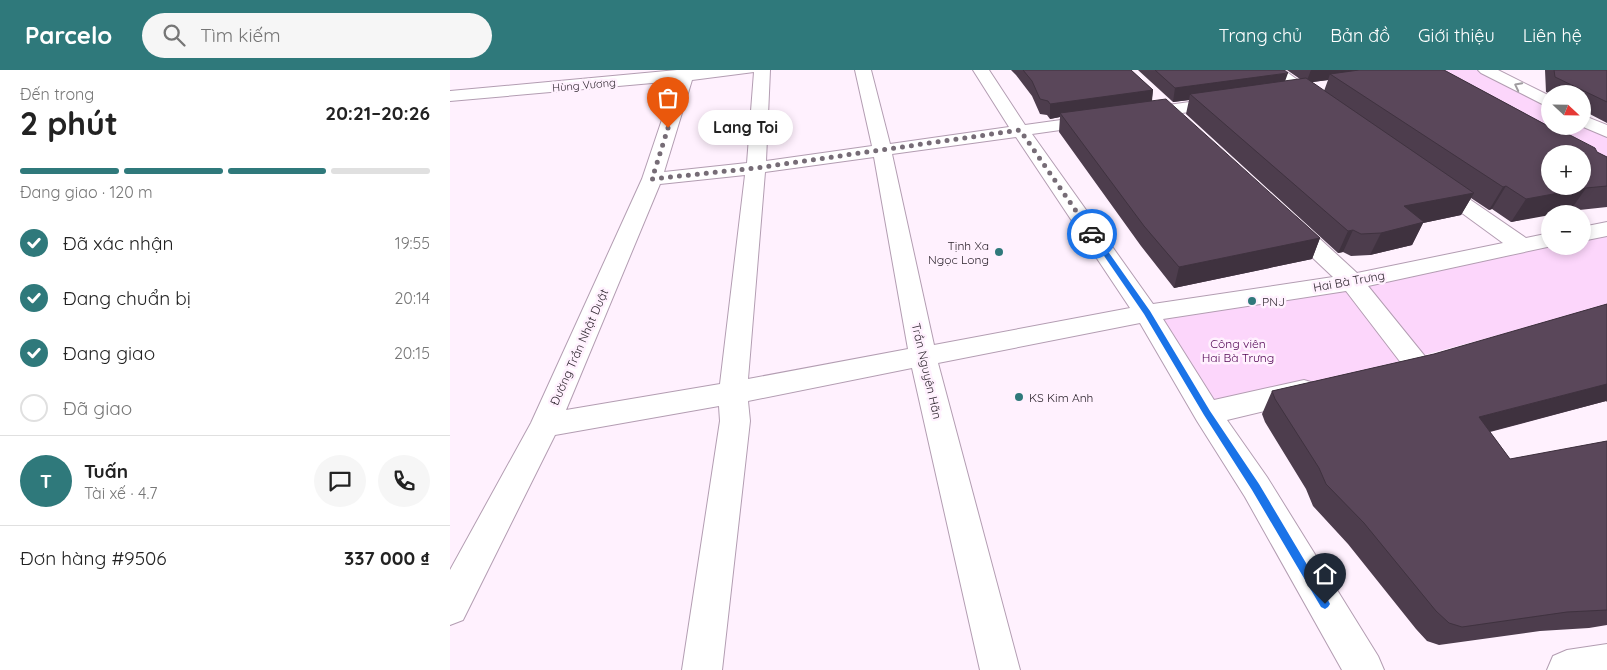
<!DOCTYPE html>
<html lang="vi">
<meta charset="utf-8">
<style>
:root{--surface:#fff;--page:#f6f6f6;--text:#222;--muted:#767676;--line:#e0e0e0;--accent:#2f797b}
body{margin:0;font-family:Quicksand,sans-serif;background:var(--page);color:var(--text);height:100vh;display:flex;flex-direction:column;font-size:19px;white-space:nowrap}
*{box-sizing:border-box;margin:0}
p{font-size:16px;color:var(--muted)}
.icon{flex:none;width:28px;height:28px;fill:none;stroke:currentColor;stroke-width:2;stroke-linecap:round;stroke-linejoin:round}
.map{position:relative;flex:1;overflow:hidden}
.panel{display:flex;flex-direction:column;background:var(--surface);width:450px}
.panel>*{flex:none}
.needle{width:32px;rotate:112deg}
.buttons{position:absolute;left:1091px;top:15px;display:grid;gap:10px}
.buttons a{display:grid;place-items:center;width:50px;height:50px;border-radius:50%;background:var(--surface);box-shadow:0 2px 8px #0003;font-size:25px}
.pin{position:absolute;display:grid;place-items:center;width:42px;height:42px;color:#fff;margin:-51px -21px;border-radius:50% 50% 50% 0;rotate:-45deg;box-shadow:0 0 5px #0007}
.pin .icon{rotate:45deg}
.courier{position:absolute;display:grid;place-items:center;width:50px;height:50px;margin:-25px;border:4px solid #1a73e8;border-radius:50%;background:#fff;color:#222;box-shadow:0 1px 6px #0007}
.bubble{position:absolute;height:35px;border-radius:18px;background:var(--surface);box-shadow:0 2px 8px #0003;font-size:16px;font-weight:700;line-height:35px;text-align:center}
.headline em{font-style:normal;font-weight:700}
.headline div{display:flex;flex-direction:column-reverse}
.headline{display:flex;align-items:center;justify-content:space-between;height:85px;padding:0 20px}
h1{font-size:32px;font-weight:700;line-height:38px}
.bar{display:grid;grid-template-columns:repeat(4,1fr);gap:8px 5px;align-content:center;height:60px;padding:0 20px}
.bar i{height:6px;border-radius:4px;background:var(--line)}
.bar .active{background:var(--accent)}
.bar p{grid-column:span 4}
.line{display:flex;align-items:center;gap:12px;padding:0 20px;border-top:1px solid var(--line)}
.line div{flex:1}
.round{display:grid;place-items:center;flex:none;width:52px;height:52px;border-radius:26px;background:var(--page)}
ol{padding:0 20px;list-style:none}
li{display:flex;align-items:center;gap:15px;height:55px}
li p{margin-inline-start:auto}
li .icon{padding:5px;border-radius:50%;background:var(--accent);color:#fff;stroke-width:4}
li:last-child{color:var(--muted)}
li i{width:28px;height:28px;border:2px solid var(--line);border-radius:50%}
header{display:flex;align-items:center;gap:30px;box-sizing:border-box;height:70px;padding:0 25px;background:var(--accent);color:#fff}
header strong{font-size:24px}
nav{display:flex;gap:28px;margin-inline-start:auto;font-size:18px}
.search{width:350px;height:45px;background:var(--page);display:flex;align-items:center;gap:12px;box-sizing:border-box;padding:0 18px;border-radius:28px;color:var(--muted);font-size:19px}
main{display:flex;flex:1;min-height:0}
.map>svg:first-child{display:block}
.green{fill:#fcd6fb}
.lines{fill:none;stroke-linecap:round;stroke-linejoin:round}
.minor-casing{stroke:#b39db2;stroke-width:2}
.minor{fill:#fff;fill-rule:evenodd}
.wall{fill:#4d3d4d;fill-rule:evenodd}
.shaded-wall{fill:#3f323f}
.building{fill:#5a475a;stroke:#3f323f;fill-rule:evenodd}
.oneway{stroke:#a09ca0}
.route{fill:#1a73e8}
.done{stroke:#766c76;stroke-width:5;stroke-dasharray:0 9}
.poi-dot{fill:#2f797b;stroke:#fff1fe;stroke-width:2}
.labels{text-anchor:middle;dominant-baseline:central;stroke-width:5;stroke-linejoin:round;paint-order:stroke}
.far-street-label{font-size:11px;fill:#2d242d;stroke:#fff1fe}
.poi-label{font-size:12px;fill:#2d242d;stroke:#fff1fe;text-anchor:start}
.street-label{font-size:12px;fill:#2d242d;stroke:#fff1fe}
.park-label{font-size:12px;fill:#520654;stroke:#fff1fe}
</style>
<header>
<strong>Parcelo</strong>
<div class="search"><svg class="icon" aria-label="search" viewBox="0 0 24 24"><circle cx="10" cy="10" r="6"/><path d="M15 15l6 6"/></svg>Tìm kiếm</div>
<nav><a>Trang chủ</a><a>Bản đồ</a><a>Giới thiệu</a><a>Liên hệ</a></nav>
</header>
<main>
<section class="panel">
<div class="headline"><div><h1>2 phút</h1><p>Đến trong</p></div><em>20:21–20:26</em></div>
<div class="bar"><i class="active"></i><i class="active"></i><i class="active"></i><i></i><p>Đang giao · 120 m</p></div>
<ol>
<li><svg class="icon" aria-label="check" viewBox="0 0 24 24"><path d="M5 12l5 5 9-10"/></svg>Đã xác nhận<p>19:55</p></li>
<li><svg class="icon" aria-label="check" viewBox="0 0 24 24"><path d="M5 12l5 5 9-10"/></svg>Đang chuẩn bị<p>20:14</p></li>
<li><svg class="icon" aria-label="check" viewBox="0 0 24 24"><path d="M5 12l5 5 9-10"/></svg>Đang giao<p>20:15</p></li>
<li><i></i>Đã giao</li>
</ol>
<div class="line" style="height:90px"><b class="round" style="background:var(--accent);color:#fff">T</b><div><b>Tuấn</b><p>Tài xế · 4.7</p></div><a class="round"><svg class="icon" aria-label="chat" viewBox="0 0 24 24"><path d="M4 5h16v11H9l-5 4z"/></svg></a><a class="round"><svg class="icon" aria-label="phone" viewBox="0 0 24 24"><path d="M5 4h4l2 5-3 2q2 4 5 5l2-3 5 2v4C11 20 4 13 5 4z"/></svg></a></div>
<div class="line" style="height:65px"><div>Đơn hàng #9506</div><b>337 000 ₫</b></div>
</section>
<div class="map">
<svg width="1157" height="600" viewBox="0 0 1157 600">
<rect width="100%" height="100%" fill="#fff1fe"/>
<path class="green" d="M968 0H1038L1100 32V56H1132L1157 62V106L1132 84Z
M1157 158V236L757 343 697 243 1100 176H1132L1133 163Z"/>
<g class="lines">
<g class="minor-casing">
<path id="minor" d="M227 0H320L316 91 422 76 405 0H421L440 74 559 57 523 0H539L575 55 647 45 653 46 656 50 653 54 582 64 703 234 883 207 830 157 827 152 830 147 838 146 846 147 907 203 1053 173 979 119 976 115 979 111 986 109 993 111 1076 168 1100 163V176H1102L918 216 982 295 978 302 968 305 958 302 896 221 713 249 764 330 854 310 864 313 868 321 864 329 777 350 817 407 928 586 934 600H892L795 427 747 351 690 253 488 293 570 600H530L462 298 298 331 300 351 272 600H232L270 351 269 336 105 365 13 550 0 555V500L81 353 192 109 225 11 0 31V21ZM304 2 297 93 214 102 242 10ZM566 67 680 238 484 275 442 84ZM424 87 458 279 298 309 315 102ZM295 105 270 314 116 340 210 114Z
M816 0H834L878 32 876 36H864Z
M1028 0H1048L1100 26V38L1031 3Z
M776 27 782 28 784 32 782 36 689 49 683 48 680 44 683 40 689 39Z
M1132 45 1157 55V67L1131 56Z
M1157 152V166L1132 171V157Z
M1157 574V600H1097L1103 586 1117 580Z"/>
</g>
<use href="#minor" class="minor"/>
</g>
<path class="wall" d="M561 0H681L703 20 702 31 870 168 862 189 724 218 691 176 609 62 610 47 600 49 597 45 590 44 582 26 566 5Z
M688 0H834L835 11 850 9 837 0H994L1147 82 1157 87V137L1120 141 1106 144H1100L1061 152 1042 139 1039 140 1021 128 1011 145 973 153 962 175 920 185 901 186 893 182 888 183 736 44 739 30 723 32ZM878 10 874 21 862 12Z
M1095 0H1157V53L1132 40V24H1100L1096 22Z
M1157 234V332L1156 331 1040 362 1060 389 1157 371V555L1139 558 1090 561 989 575 977 571 966 559 898 474 863 436 856 419 815 352 812 344 822 321 984 284Z"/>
<path class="shaded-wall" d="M861 0H947L880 4 878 10 856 13Z
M838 3 833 17 740 24 739 30 723 32 725 18Z
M703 20 701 35 610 43V47L600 49V34Z
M1056 116 1042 139 1039 140 1053 117Z
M1136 118 1120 141 1106 144H1100V145L1061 152 1076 129Z
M1024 123 1011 145 973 153 962 175 920 185 931 163 954 136Z
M903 160 893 182 888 183 898 161Z
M870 168 862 189 724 218 729 197Z
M1157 314V330L1156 331 1011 369 1029 347Z"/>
<path class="building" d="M573 0H681L703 20 600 34 598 31 590 29 582 11Z
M705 0H834L838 3 725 18Z
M909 0H994L1113 64H1118L1145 78 1147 82 1157 87V116L1136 118 1076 129 1056 116 1053 117 880 4ZM1100 84H1132V116H1100Z
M1104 0H1157V32L1105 7Z
M856 8 1024 123 954 136 974 152 931 163 911 164 903 160 898 161 740 24Z
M716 29 870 168 729 197 694 156 610 43Z
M1157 234V314L1029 347 1060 389 1157 371V540L1117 542 1012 557 999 553 986 541 914 453 876 414 869 398 825 329 822 321 984 284Z"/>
<defs><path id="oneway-chevron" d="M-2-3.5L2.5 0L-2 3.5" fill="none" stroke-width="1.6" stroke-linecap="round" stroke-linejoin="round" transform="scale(1.25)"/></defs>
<use class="oneway" href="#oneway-chevron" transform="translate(1068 16) rotate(-153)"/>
<path class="route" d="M640 163H645L700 241 760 341 809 414 878 530 880 534 878 537 875 539 871 537 802 420 754 345 694 244 639 164Z"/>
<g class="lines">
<path class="done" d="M218 58 202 109 306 98 570 60 642 164"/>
</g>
<g class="poi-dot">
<circle cx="549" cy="182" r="5"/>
<circle cx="802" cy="231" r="5"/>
<circle cx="569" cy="327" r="5"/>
</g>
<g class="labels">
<g class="far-street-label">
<text transform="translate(134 15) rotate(-5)">Hùng Vương</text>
</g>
<g class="poi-label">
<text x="539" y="175" text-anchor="end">Tịnh Xa<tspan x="539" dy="14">Ngọc Long</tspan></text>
<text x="812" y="231">PNJ</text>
<text x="579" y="327">KS Kim Anh</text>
</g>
<g class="street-label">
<text transform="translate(899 211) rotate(-10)">Hai Bà Trưng</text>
<text transform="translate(129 277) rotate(-66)">Đường Trần Nhật Duật</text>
<text transform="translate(477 301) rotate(77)">Trần Nguyên Hãn</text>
</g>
<g class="park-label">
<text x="788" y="273">Công viên<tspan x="788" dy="14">Hai Bà Trưng</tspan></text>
</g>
</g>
</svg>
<div class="buttons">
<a><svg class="needle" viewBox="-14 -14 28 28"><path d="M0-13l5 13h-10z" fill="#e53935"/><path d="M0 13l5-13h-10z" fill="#767676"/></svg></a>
<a>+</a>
<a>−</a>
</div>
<div class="pin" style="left:218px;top:58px;background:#ea580c"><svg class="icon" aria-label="bag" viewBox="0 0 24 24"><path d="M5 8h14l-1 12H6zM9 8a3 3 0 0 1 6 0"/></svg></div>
<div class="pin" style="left:875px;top:534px;background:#1f2937"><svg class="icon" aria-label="home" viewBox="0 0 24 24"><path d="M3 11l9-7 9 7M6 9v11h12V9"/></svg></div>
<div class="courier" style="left:642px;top:164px"><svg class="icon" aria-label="car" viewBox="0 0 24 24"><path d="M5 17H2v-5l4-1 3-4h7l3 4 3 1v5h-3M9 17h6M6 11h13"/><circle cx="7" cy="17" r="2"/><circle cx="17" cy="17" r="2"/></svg></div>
<div class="bubble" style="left:248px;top:40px;width:95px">Lang Toi</div>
</div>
</main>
